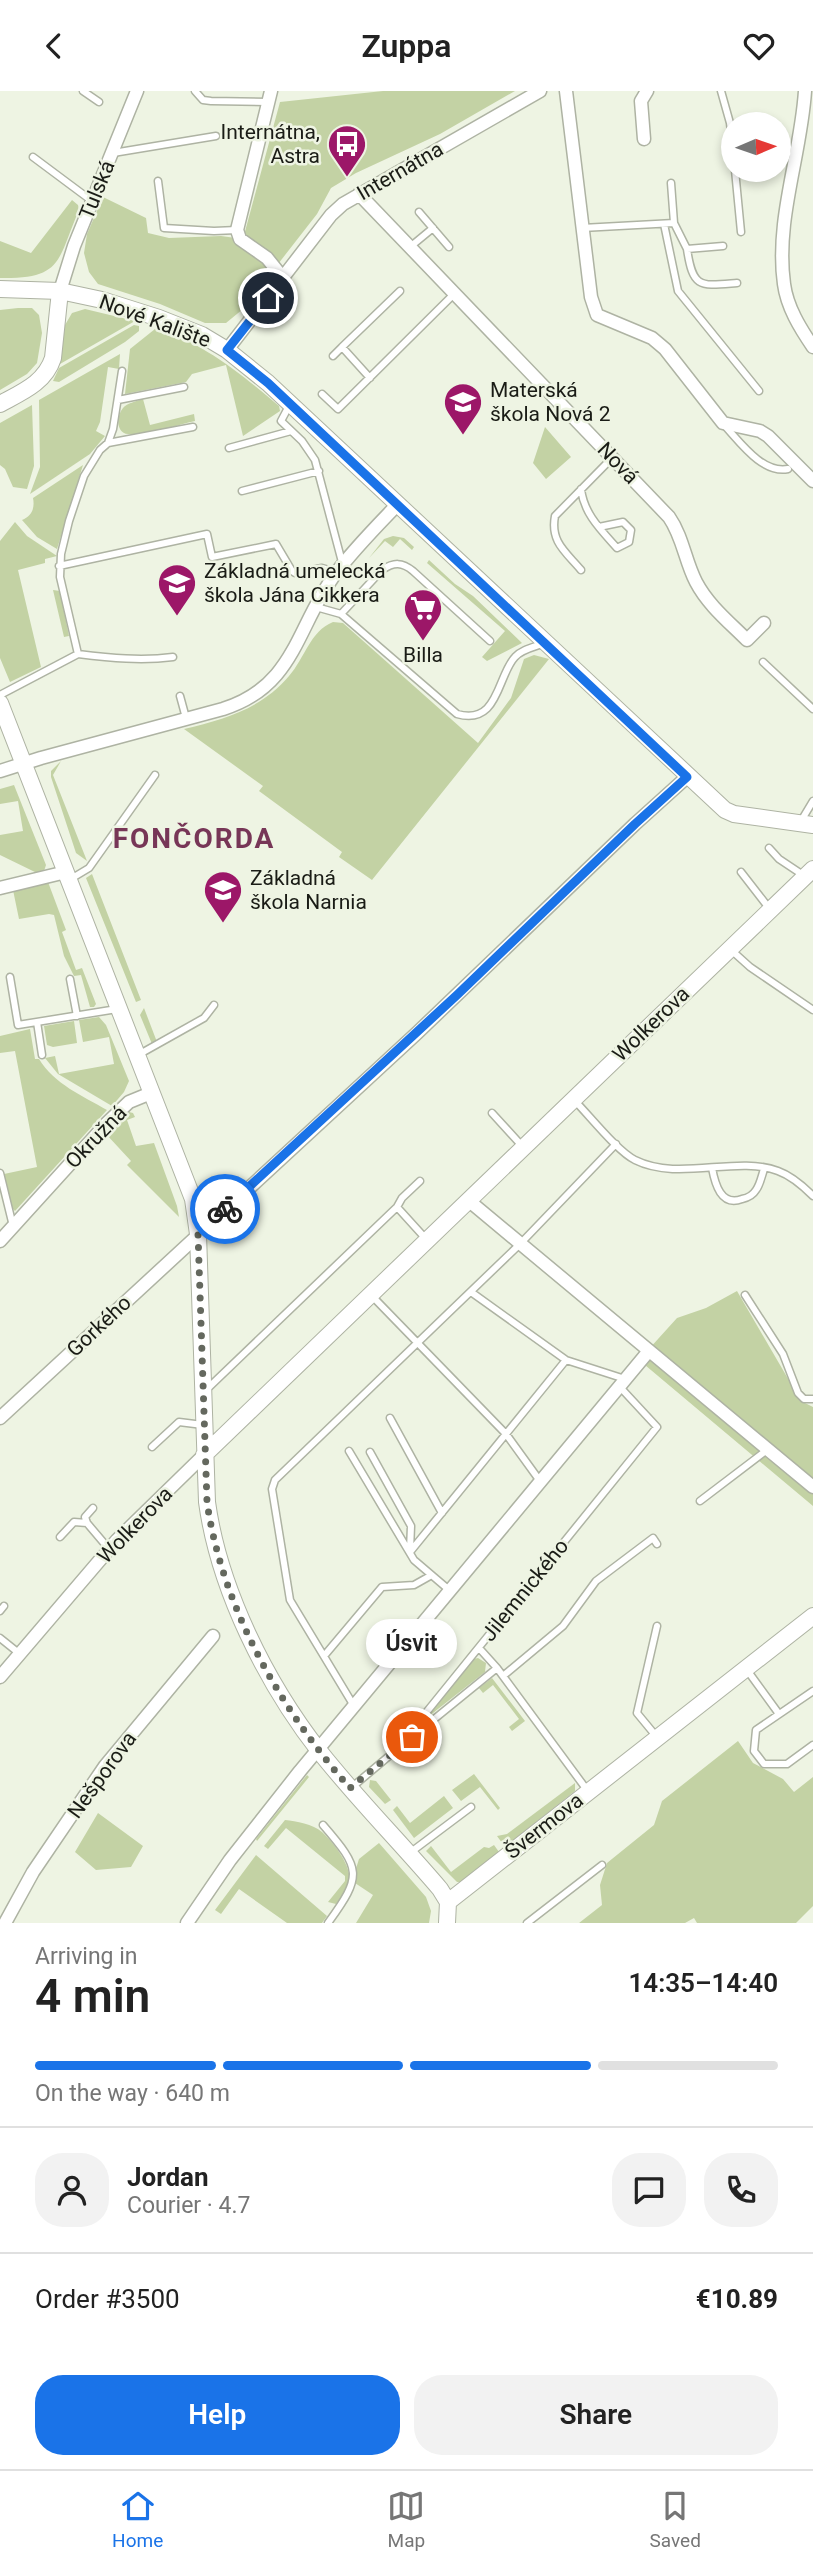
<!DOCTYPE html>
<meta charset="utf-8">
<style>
:root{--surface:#fff;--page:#f2f2f2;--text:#222;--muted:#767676;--line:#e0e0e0;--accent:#1a73e8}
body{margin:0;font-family:Roboto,sans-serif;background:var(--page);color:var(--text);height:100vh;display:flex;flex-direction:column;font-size:26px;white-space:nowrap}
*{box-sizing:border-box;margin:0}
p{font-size:23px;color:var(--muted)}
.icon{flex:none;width:38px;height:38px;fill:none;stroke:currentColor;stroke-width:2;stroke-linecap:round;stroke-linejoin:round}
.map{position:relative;height:1832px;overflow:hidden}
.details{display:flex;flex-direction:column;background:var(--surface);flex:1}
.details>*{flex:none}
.needle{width:46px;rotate:88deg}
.controls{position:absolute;left:721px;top:21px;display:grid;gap:14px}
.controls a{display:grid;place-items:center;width:70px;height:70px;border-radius:50%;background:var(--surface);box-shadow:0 4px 10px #0003;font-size:35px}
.pin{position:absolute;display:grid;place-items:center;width:60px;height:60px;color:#fff;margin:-30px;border:4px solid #fff;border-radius:50%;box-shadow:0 2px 7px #0007}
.courier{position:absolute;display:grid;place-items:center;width:70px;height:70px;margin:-35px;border:5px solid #1a73e8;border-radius:50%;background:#fff;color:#222;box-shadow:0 2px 9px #0007}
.bubble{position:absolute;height:49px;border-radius:24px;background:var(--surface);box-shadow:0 4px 10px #0003;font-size:23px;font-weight:600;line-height:49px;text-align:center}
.summary em{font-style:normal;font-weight:600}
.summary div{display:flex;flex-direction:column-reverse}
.summary{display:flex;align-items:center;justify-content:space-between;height:119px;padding:0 35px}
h1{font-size:46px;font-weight:600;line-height:52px}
.bar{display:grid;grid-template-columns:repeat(4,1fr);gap:10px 7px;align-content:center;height:84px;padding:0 35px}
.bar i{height:9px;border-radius:5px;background:var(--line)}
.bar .current{background:var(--accent)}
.bar p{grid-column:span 4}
.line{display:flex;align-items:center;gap:18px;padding:0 35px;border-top:2px solid var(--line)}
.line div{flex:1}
.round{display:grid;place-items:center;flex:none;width:74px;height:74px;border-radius:28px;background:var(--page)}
.primary-button{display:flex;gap:14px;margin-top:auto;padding:14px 35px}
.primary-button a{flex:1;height:80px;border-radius:28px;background:var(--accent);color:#fff;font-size:28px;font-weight:600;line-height:80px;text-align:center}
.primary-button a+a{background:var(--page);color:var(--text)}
header{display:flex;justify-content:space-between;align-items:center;height:91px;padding:0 35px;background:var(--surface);font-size:32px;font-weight:600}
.tab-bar{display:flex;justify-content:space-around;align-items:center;height:98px;border-top:2px solid var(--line);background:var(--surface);font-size:19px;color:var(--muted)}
.tab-bar a{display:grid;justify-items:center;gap:4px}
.tab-bar .current{color:var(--accent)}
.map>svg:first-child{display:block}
.green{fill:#c3d2a4}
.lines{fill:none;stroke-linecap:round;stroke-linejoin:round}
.service-casing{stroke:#aeb3a3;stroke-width:9}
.minor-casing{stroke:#aeb3a3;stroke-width:15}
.tertiary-casing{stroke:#aeb3a3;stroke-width:18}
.service{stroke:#fff;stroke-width:6}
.minor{stroke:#fff;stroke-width:12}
.tertiary{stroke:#fff;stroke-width:16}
.done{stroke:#64685e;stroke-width:7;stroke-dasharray:0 12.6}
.route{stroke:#1a73e8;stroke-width:9}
.labels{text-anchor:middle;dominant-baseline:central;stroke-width:5;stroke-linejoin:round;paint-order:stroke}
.poi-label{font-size:21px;fill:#1a1c16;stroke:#eef4e3;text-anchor:start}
.street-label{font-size:21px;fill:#1a1c16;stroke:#eef4e3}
.district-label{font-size:28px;font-weight:bold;letter-spacing:2px;fill:#773657;stroke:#eef4e3}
</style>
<header><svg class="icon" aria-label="back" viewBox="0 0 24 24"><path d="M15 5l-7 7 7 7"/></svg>Zuppa<svg class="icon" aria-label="heart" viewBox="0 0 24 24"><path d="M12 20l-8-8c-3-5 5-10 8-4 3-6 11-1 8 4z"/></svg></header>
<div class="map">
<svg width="813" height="1832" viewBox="0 0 813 1832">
<rect width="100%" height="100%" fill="#eef4e3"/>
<path class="green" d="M383 0H515L440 43 356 82 331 97 317 123 243 218 226 232H205L160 213 98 193 89 181 84 162 87 143 103 106 146 127 148 142 169 147 221 145 243 148 280 11Z
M72 109 78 114 79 119C57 170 63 188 0 187V150L31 162Z
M18 217H32L39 224 42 242 37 272 27 283 0 299V219Z
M85 218 135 230 60 273 65 234 72 222Z
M134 234 139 235V240L125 251 59 291 53 290 59 277Z
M155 238C199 248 245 286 279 315L280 320 243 345 226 274 192 283 186 291 125 303 130 258Z
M120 263 119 278 108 276 100 331 96 340 105 345 90 363 30 403 40 376 39 309Z
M143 308 150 334 194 323 195 330C177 334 147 345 128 343 116 342 116 325 123 317 127 312 137 310 143 308Z
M32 314 34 375 27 398 13 396 5 378 0 374V332Z
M545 336 571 366 546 388 533 372Z
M83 374 57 458 37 446 22 429C32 425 35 417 33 407Z
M15 431 27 445 57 465 45 468V472L18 479 41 576 10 591 0 567V450Z
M393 445 404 447 414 456 412 459 400 448 393 456 385 450 369 467 384 448Z
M429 469 455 493 473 505 522 552 487 570 482 566 505 540 427 472Z
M53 499 60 500 69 545 64 546Z
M333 531 343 532 478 652 511 607 524 568 534 564 549 568 372 789 339 766 342 761 259 700 263 695 184 638C225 628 261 618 289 585 305 567 310 540 333 531Z
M61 670 53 684 87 770 76 762 51 686V680Z
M14 694 46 774 44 780 37 782 0 764V744L23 740 18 710 0 713V698Z
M92 783 141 909 136 911 86 787Z
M48 791 66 839 62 841 76 879 82 877 96 913 94 916H90L81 884 74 885 64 865 54 824 49 823 19 828 13 799Z
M144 917 157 951 152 953 140 924Z
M99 926 106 934 129 990 124 1001 112 1015 58 983 45 967 55 965 59 983 114 973 109 946 83 951 79 929Z
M74 930 77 952 53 956 47 954 44 935Z
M30 938 35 968H39C54 993 83 1005 107 1019L15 1120 11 1116 4 1083 37 1076 15 960 0 962V945Z
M129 1021 133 1022 135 1026 127 1029 136 1055 154 1052 177 1115 179 1126 127 1074 131 1070 106 1043Z
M737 1200 801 1310 813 1316V1415L639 1269 677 1227 706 1217Z
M478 1567 486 1572 485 1581 424 1629 474 1568Z
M492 1587 525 1630 512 1640 509 1636 519 1628 493 1594 483 1602 479 1597Z
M738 1650 753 1672 783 1688 794 1701 813 1686V1815L796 1832H697L694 1827 685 1832H579L602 1814 600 1794 607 1772 654 1734 662 1710Z
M474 1683 500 1717 498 1719 480 1696 461 1710 452 1699Z
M307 1684 309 1686 257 1750 256 1748Z
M370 1689 376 1690 391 1709 385 1713 369 1696Z
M575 1692V1700L505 1756 497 1745 507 1743Z
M444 1705 453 1717 414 1747 393 1719 397 1715 410 1732Z
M98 1722 143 1755 131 1776 96 1779 75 1761Z
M285 1729C296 1730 313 1733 322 1741 334 1752 354 1777 349 1795 347 1801 340 1808 336 1813L328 1811 345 1790V1785L286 1737 268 1758 264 1755Z
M379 1752 426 1806 431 1820 429 1832H356L373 1804 352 1790 359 1768Z
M494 1754 499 1761 461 1791H457L426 1760 431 1755 451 1781 484 1756 489 1757Z
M256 1764 327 1825 322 1832H287L239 1798 221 1823 215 1819Z"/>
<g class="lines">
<g class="service-casing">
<path id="service" d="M83 0 99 11
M195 0 203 9 211 10 268 11
M721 0 730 32 733 58
M113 62 216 45
M33 66 92 110
M735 79 741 141
M158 90 164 137 214 140 237 139
M419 121 449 156
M674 132 687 158 723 155
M664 133 678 200 759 300
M582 137 674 132 671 92
M410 156 433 137
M687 158C693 198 700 195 737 192
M333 265 342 256
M370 287 342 256 400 200
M322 303 338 318 455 202
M118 309 184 296
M289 315 281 330 302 350 315 369 342 471
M724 334C740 351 762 383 788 378
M108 352 113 338 122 280
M229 357 291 340
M581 398C584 423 601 439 617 457L629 451 631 439 623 431 599 436
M242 400 319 380
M59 475 207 443 212 466 276 453 292 480 295 482 322 477 336 481
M581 479C566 461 550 451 555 425L613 366
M316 516 341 523 382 479C394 471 402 471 413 480L490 550
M341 523 457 623C499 635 497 585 515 566 522 558 535 556 545 552
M78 563C111 567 141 570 173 566
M763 571 813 618
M0 604 78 563 60 486 61 463 69 430 84 385 100 359 108 352 193 336
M180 605 186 627
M801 730 813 710
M769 757 779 768 803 784
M741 781 769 817
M69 789 89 777 155 684
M730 858 750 876 813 919
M10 886 18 934 117 918
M70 888 77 925
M37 931 42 964
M138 964 204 927 214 914
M574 1009C589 1024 618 1061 635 1069 679 1091 736 1064 778 1080 792 1085 803 1095 813 1105
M492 1022 523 1056
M712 1077C715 1093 721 1116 742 1108 747 1107 753 1104 756 1099 760 1094 762 1084 764 1078
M0 1082 13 1135
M397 1116 402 1107 420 1090
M471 1201 566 1269 625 1288
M745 1204 783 1263 798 1302 804 1308H813
M372 1205 506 1343 540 1390
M206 1299 397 1116 426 1148
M390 1327 442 1422
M152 1356 179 1331 203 1334
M349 1360 414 1469 448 1498
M370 1361 411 1435 410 1459
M700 1410 767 1359
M87 1432 85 1426 93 1417
M60 1446 74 1431 87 1432 109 1458
M410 1461 566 1269
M0 1520 4 1515
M0 1547 20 1563
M479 1557 497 1577 587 1699
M324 1565 382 1496 414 1494 430 1485
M747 1579 779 1623
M503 1585 563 1535 596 1490 653 1447 657 1453
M813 1600 756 1639 754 1660 764 1673H787L813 1654
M354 1615 290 1509 272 1398 275 1389 520 1153 616 1053
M656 1645 637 1622 657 1535
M406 1651 497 1577
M351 1697 395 1660 657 1336 619 1295
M323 1734C361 1778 363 1784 328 1832
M411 1761 471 1716
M527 1832 602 1774"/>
</g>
<g class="minor-casing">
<path id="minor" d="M271 0 237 139 240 148 267 167 283 187
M566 0 591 206 597 224 652 247 665 258 723 332 760 340 768 345 813 390
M805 0C801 64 775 129 784 193 787 216 800 237 813 256
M644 48 641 10 647 0
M359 103 669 426C683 446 685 470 696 491 708 514 729 531 747 549L764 532
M60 200 74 155 137 0
M227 259 331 124 343 113 540 0
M0 680 41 667 223 618C296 595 296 535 336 482 354 458 376 436 397 414
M0 797 66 781
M468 1109 813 1396
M0 1150 107 1032 129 1011 151 1002
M0 1327 417 942 635 733 687 686
M0 1586 117 1449 204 1364
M5 1832 33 1781 105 1675 213 1545
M187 1832 230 1769 300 1680 648 1261"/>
</g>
<g class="tertiary-casing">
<path id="tertiary" d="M0 198 60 200 102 209 159 227 202 244 227 259 268 292 725 719 734 723 813 734
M0 313C22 301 45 292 53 267L60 200
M0 612 193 1108 198 1143 207 1411C219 1498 266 1592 320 1661 358 1709 401 1752 440 1798L448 1811 447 1832
M204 1364 813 778
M448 1811 813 1525"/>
</g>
<use href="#service" class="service"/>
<use href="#minor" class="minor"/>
<use href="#tertiary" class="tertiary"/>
</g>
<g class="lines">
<path class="done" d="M225 1118 198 1143 207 1411C222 1516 280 1618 350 1697L412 1646"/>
<path class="route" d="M225 1118 457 904 635 733 687 686 268 292 227 259 268 207"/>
</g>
<defs>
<g id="bus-pin" transform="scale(2.0125)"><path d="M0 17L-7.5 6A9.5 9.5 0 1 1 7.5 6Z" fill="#9c1768" stroke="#eef4e3"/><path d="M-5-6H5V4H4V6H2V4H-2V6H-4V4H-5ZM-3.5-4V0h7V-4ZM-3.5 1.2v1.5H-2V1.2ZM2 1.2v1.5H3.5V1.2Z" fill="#fff"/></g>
<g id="school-pin" transform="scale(2.0125)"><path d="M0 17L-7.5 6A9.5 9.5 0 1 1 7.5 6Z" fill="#9c1768" stroke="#eef4e3"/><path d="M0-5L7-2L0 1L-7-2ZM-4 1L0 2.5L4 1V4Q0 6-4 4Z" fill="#fff"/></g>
<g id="supermarket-pin" transform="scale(2.0125)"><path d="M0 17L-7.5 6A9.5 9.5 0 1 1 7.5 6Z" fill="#9c1768" stroke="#eef4e3"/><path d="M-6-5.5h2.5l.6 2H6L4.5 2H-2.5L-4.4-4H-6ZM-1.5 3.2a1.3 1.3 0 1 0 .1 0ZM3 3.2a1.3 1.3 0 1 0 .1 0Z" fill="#fff"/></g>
</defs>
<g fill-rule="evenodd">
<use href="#bus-pin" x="347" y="53"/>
<use href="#school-pin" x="463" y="311"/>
<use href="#school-pin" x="177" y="492"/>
<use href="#supermarket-pin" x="423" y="517"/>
<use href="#school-pin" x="223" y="799"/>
</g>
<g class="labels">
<g class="poi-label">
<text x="320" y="41" text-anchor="end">Internátna,<tspan x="320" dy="24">Astra</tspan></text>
<text x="490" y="299">Materská<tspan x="490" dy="24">škola Nová 2</tspan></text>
<text x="204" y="480">Základná umelecká<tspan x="204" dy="24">škola Jána Cikkera</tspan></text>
<text x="423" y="564" text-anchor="middle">Billa</text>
<text x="250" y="787">Základná<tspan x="250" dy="24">škola Narnia</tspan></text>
</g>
<g class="street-label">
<text transform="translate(400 80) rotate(-30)">Internátna</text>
<text transform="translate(97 99) rotate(-68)">Tulská</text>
<text transform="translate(155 230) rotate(20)">Nové Kalište</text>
<text transform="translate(618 372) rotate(46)">Nová</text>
<text transform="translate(651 933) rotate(-44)">Wolkerova</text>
<text transform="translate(96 1046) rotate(-46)">Okružná</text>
<text transform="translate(99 1235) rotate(-43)">Gorkého</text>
<text transform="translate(135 1434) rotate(-46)">Wolkerova</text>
<text transform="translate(525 1499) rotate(-51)">Jilemnického</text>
<text transform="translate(102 1684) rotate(-54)">Nešporova</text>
<text transform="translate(544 1735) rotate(-38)">Švermova</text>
</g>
<g class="district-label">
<text x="194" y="747">FONČORDA</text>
</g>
</g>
</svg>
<div class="controls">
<a><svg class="needle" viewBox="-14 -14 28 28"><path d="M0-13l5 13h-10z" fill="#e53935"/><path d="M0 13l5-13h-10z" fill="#767676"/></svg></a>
</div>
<div class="pin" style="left:412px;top:1646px;background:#ea580c"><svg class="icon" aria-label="bag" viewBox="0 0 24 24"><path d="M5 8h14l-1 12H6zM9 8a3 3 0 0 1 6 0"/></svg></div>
<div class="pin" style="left:268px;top:207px;background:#1f2937"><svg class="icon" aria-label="home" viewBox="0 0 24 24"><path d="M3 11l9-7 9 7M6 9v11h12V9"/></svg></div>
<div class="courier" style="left:225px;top:1118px"><svg class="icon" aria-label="bike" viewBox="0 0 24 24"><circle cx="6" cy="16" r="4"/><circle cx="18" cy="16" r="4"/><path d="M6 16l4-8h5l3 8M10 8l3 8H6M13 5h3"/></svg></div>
<div class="bubble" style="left:366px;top:1528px;width:91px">Úsvit</div>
</div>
<section class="details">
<div class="summary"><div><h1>4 min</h1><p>Arriving in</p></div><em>14:35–14:40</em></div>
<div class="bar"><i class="current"></i><i class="current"></i><i class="current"></i><i></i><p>On the way · 640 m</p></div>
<div class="line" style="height:126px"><a class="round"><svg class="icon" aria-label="person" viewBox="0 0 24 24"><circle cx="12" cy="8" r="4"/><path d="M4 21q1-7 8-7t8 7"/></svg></a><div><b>Jordan</b><p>Courier · 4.7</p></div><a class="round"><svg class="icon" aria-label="chat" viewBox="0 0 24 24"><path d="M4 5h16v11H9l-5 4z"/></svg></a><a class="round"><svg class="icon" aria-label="phone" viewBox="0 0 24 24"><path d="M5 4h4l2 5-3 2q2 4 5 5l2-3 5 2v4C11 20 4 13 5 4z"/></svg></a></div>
<div class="line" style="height:91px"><div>Order #3500</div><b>€10.89</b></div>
<div class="primary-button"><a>Help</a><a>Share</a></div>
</section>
<nav class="tab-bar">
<a class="current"><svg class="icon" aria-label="home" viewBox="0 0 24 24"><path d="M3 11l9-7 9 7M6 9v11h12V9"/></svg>Home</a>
<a><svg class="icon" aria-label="map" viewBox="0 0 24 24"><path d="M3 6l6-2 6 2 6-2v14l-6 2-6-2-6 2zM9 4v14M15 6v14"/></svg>Map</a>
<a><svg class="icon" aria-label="saved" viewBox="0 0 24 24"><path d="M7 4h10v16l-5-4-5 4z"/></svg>Saved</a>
</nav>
